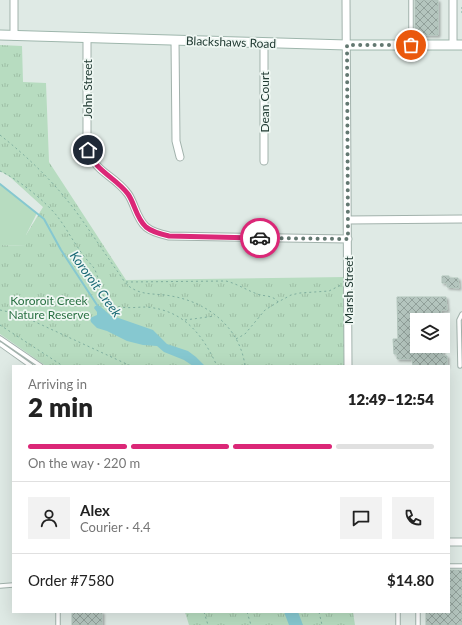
<!DOCTYPE html>
<meta charset="utf-8">
<style>
:root{--surface:#fff;--page:#f2f2f2;--text:#222;--muted:#767676;--line:#e0e0e0;--accent:#db2777}
body{margin:0;font-family:Lato,sans-serif;background:var(--page);color:var(--text);height:100vh;display:flex;flex-direction:column;font-size:15px;white-space:nowrap}
*{box-sizing:border-box;margin:0}
p{font-size:13px;color:var(--muted)}
.icon{flex:none;width:22px;height:22px;fill:none;stroke:currentColor;stroke-width:2;stroke-linecap:round;stroke-linejoin:round}
.map{position:relative;flex:1;overflow:hidden}
.panel{position:absolute;left:12px;top:365px;width:438px;height:248px;display:flex;flex-direction:column;background:var(--surface);border-radius:0px;box-shadow:0 4px 16px #0002}
.panel>*{flex:none}
.tools{position:absolute;left:410px;top:313px;display:grid;gap:8px}
.tools a{display:grid;place-items:center;width:40px;height:40px;border-radius:0px;background:var(--surface);box-shadow:0 4px 16px #0002;font-size:20px}
.pin{position:absolute;display:grid;place-items:center;width:34px;height:34px;color:#fff;margin:-17px;border:2px solid #fff;border-radius:50%;box-shadow:0 1px 4px #0007}
.courier{position:absolute;display:grid;place-items:center;width:40px;height:40px;margin:-20px;border:3px solid #db2777;border-radius:50%;background:#fff;color:#222;box-shadow:0 1px 5px #0007}
.head em{font-style:normal;font-weight:800}
.head div{display:flex;flex-direction:column-reverse}
.head{display:flex;align-items:center;justify-content:space-between;height:68px;padding:0 16px}
h1{font-size:26px;font-weight:800;line-height:30px}
.bar{display:grid;grid-template-columns:repeat(4,1fr);gap:6px 4px;align-content:center;height:48px;padding:0 16px}
.bar i{height:5px;border-radius:3px;background:var(--line)}
.bar .active{background:var(--accent)}
.bar p{grid-column:span 4}
.line{display:flex;align-items:center;gap:10px;padding:0 16px;border-top:1px solid var(--line)}
.line div{flex:1}
.round{display:grid;place-items:center;flex:none;width:42px;height:42px;border-radius:0px;background:var(--page)}
.map>svg:first-child{display:block}
.grass{fill:#b7dcc0}
.park{fill:url(#park-tufts)}
.water{fill:#86c8d0}
.lines{fill:none;stroke-linecap:round;stroke-linejoin:round}
.stream{stroke:#86c8d0;stroke-width:2}
.building{fill:url(#building-cross-hatch);stroke:#b1c4bb;filter:url(#shadow)}
.lane-casing{stroke:#a2b2ac;stroke-width:5.5}
.street-casing{stroke:#a2b2ac;stroke-width:9}
.secondary-casing{stroke:#9eb6ac;stroke-width:11}
.path{stroke:#7fae9e;stroke-width:1;stroke-dasharray:2 3;stroke-linecap:butt}
.lane{stroke:#fff;stroke-width:3.5}
.street{stroke:#fff;stroke-width:7}
.secondary{stroke:#fff;stroke-width:9}
.done{stroke:#637871;stroke-width:4;stroke-dasharray:0 7.2}
.route{stroke:#db2777;stroke-width:5}
.labels{text-anchor:middle;dominant-baseline:central;stroke-width:3.5;stroke-linejoin:round;paint-order:stroke}
.street-label{font-size:12px;fill:#203a32;stroke:#eff7f3}
.park-label{font-size:12px;fill:#2a7143;stroke:#eff7f3}
.water-label{font-size:13px;font-style:italic;fill:#1b6a76;stroke:#eff7f3}
</style>
<div class="map">
<svg width="462" height="625" viewBox="0 0 462 625">
<defs>
<pattern id="park-tufts" width="24" height="20" patternUnits="userSpaceOnUse"><rect width="24" height="20" fill="#b7dcc0"/><path d="M3 7l-1-3M5 7V3M7 7l1-3M15 17l-1-3M17 17v-4M19 17l1-3" fill="none" stroke="#9dbea5"/></pattern>
<pattern id="building-cross-hatch" width="8" height="8" patternUnits="userSpaceOnUse"><rect width="8" height="8" fill="#b4c5be"/><path d="M0 0l8 8M0 8l8-8" fill="none" stroke="#92a19b"/></pattern>
<filter id="shadow"><feDropShadow dx="2" dy="2" stdDeviation="1" flood-color="#0004"/></filter>
</defs>
<rect width="100%" height="100%" fill="#dfeae5"/>
<path class="grass" d="M0 184 37 213 26 235V246L0 245Z"/>
<path class="park" d="M0 45 22 46 23 82 46 83 49 162 126 280 345 277 346 366H46L0 334V245L26 246V235L43 207 10 177 0 171Z
M185 612H353L355 625H189Z"/>
<path class="water" d="M95 306H100L110 315 153 330 167 344 188 351 196 357 205 366H193L184 360 164 352 157 346 143 345 127 341 107 331 97 328 91 322 90 318 97 315V312L94 308Z
M284 612H298L303 625H289Z"/>
<g class="lines">
<path class="stream" d="M0 184 44 219 61 250 99 308"/>
</g>
<path class="building" d="M415 0H438V35H415Z
M442 276H449V278H458L459 288 447 287V283H442Z
M397 297H446L447 310H441V320H428L427 314H417V346H442L443 356H447V366H413L412 359H397V354H394L393 339H398Z
M449 570H462V625H426V612H449Z
M72 612H102V625H72Z"/>
<g class="lines">
<g class="lane-casing">
<path id="lane" d="M411 0V45
M0 338 41 366
M0 344 31 366
M460 366 459 320 462 314
M449 566H462
M0 586 13 585
M58 612V625
M398 612V625
M418 612V625"/>
</g>
<g class="street-casing">
<path id="street" d="M14 0V36
M346 0 348 366
M453 0V45
M87 38V142C91 173 112 172 128 194 135 204 136 218 146 227 152 232 160 234 169 236L348 239
M175 40 176 141 180 157
M264 43V161
M348 220 462 219
M449 542H462"/>
</g>
<g class="secondary-casing">
<path id="secondary" d="M0 35 347 45H462"/>
</g>
<path class="path" d="M461 8H462
M461 12H462
M0 135C29 158 55 183 77 213 90 231 102 249 115 268 120 274 124 283 130 287 143 296 156 293 171 296 207 302 240 327 245 366
M0 171C18 179 45 201 57 216 65 226 71 238 79 249 83 256 89 262 94 268 99 277 101 295 106 299 116 311 133 307 146 307 184 310 203 335 217 366
M126 282 226 281C238 284 248 291 260 295 266 296 274 296 278 302L291 295 300 293 329 291 341 285
M0 310 18 314 131 366
M185 320 215 316
M0 325 63 366
M236 339 245 334 265 310 278 302
M204 612 208 625
M247 612 251 625
M319 612 322 625"/>
<use href="#lane" class="lane"/>
<use href="#street" class="street"/>
<use href="#secondary" class="secondary"/>
</g>
<g class="lines">
<path class="done" d="M260 238 348 239 347 45H411"/>
<path class="route" d="M88 150C95 171 115 177 128 194 135 204 136 218 146 227 152 232 160 234 169 236L260 238"/>
</g>
<g class="labels">
<g class="street-label">
<text transform="translate(231 42) rotate(2)">Blackshaws Road</text>
<text transform="translate(87 89) rotate(-90)">John Street</text>
<text transform="translate(264 102) rotate(-90)">Dean Court</text>
<text transform="translate(348 290) rotate(-90)">Marsh Street</text>
</g>
<g class="park-label">
<text x="49" y="300">Kororoit Creek<tspan x="49" dy="14">Nature Reserve</tspan></text>
</g>
<g class="water-label">
<text transform="translate(96 284) rotate(54)">Kororoit Creek</text>
</g>
</g>
</svg>
<div class="tools">
<a><svg class="icon" aria-label="layers" viewBox="0 0 24 24"><path d="M12 4l9 5-9 5-9-5zM3 14l9 5 9-5"/></svg></a>
</div>
<div class="pin" style="left:411px;top:45px;background:#ea580c"><svg class="icon" aria-label="bag" viewBox="0 0 24 24"><path d="M5 8h14l-1 12H6zM9 8a3 3 0 0 1 6 0"/></svg></div>
<div class="pin" style="left:88px;top:150px;background:#1f2937"><svg class="icon" aria-label="home" viewBox="0 0 24 24"><path d="M3 11l9-7 9 7M6 9v11h12V9"/></svg></div>
<div class="courier" style="left:260px;top:238px"><svg class="icon" aria-label="car" viewBox="0 0 24 24"><path d="M5 17H2v-5l4-1 3-4h7l3 4 3 1v5h-3M9 17h6M6 11h13"/><circle cx="7" cy="17" r="2"/><circle cx="17" cy="17" r="2"/></svg></div>
<section class="panel">
<div class="head"><div><h1>2 min</h1><p>Arriving in</p></div><em>12:49–12:54</em></div>
<div class="bar"><i class="active"></i><i class="active"></i><i class="active"></i><i></i><p>On the way · 220 m</p></div>
<div class="line" style="height:72px"><a class="round"><svg class="icon" aria-label="person" viewBox="0 0 24 24"><circle cx="12" cy="8" r="4"/><path d="M4 21q1-7 8-7t8 7"/></svg></a><div><b>Alex</b><p>Courier · 4.4</p></div><a class="round"><svg class="icon" aria-label="chat" viewBox="0 0 24 24"><path d="M4 5h16v11H9l-5 4z"/></svg></a><a class="round"><svg class="icon" aria-label="phone" viewBox="0 0 24 24"><path d="M5 4h4l2 5-3 2q2 4 5 5l2-3 5 2v4C11 20 4 13 5 4z"/></svg></a></div>
<div class="line" style="height:52px"><div>Order #7580</div><b>$14.80</b></div>
</section>
</div>
